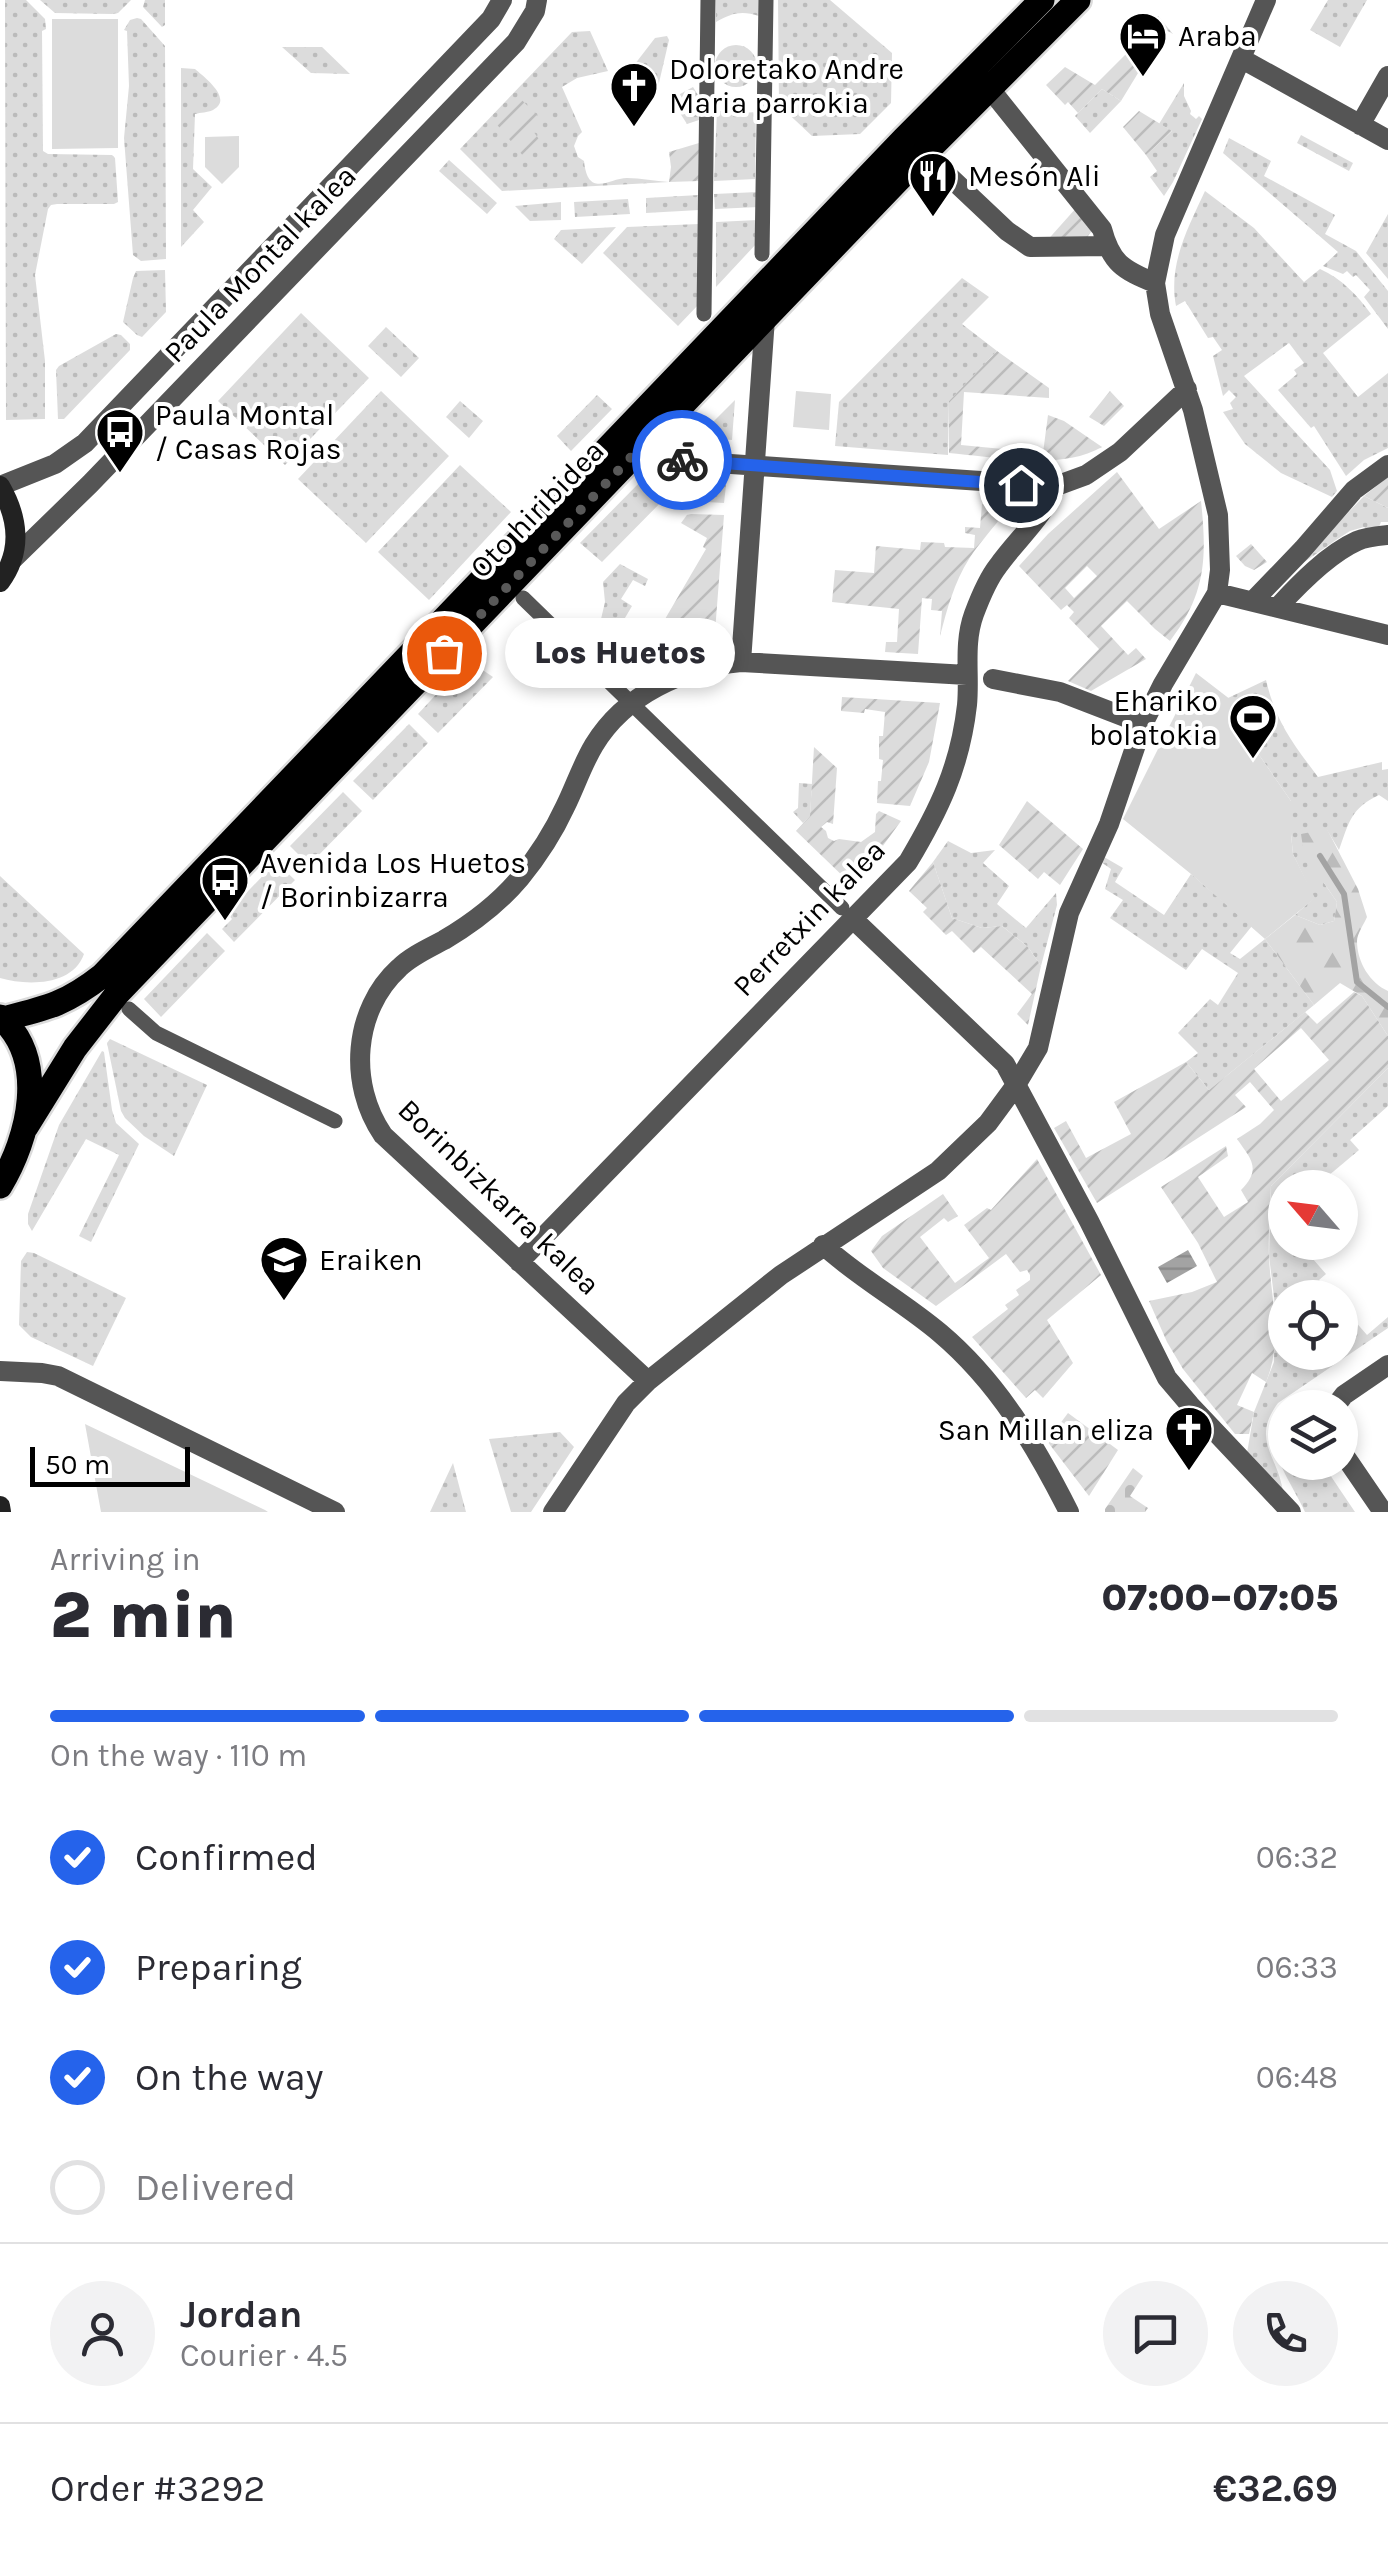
<!DOCTYPE html>
<meta charset="utf-8">
<style>
:root{--surface:#fff;--page:#f2f2f3;--text:#2b2b33;--muted:#7c7c81;--line:#e1e1e2;--accent:#2563eb}
body{margin:0;font-family:Karla,sans-serif;background:var(--page);color:var(--text);height:100vh;display:flex;flex-direction:column;font-size:38px;white-space:nowrap}
*{box-sizing:border-box;margin:0}
p{font-size:32px;color:var(--muted)}
.icon{flex:none;width:55px;height:55px;fill:none;stroke:currentColor;stroke-width:2;stroke-linecap:round;stroke-linejoin:round}
.map{position:relative;height:1512px;overflow:hidden}
.side{display:flex;flex-direction:column;background:var(--surface);flex:1}
.side>*{flex:none}
.needle{width:65px;rotate:298deg}
.buttons{position:absolute;left:1268px;top:1170px;display:grid;gap:20px}
.buttons a{display:grid;place-items:center;width:90px;height:90px;border-radius:50%;background:var(--surface);box-shadow:0 5px 15px #0003;font-size:50px}
.scale{position:absolute;left:30px;bottom:25px;width:160px;box-sizing:border-box;padding-left:10px;border:5px solid #000;border-top:0;font-size:28px;line-height:35px;white-space:nowrap;color:#000;-webkit-text-stroke:8px #fff;paint-order:stroke}
.pin{position:absolute;display:grid;place-items:center;width:85px;height:85px;color:#fff;margin:-42px;border:5px solid #fff;border-radius:50%;box-shadow:0 2px 10px #0007}
.courier{position:absolute;display:grid;place-items:center;width:100px;height:100px;margin:-50px;border:8px solid #2563eb;border-radius:50%;background:#fff;color:#222;box-shadow:0 2px 12px #0007}
.bubble{position:absolute;height:70px;border-radius:35px;background:var(--surface);box-shadow:0 5px 15px #0003;font-size:32px;font-weight:800;line-height:70px;text-align:center}
.head em{font-style:normal;font-weight:800}
.head div{display:flex;flex-direction:column-reverse}
.head{display:flex;align-items:center;justify-content:space-between;height:170px;padding:0 50px}
h1{font-size:65px;font-weight:800;line-height:75px}
.bar{display:grid;grid-template-columns:repeat(4,1fr);gap:15px 10px;align-content:center;height:120px;padding:0 50px}
.bar i{height:12px;border-radius:8px;background:var(--line)}
.bar .selected{background:var(--accent)}
.bar p{grid-column:span 4}
.line{display:flex;align-items:center;gap:25px;padding:0 50px;border-top:2px solid var(--line)}
.line div{flex:1}
.round{display:grid;place-items:center;flex:none;width:105px;height:105px;border-radius:52px;background:var(--page)}
ol{padding:0 50px;list-style:none}
li{display:flex;align-items:center;gap:30px;height:110px}
li p{margin-inline-start:auto}
li .icon{padding:10px;border-radius:50%;background:var(--accent);color:#fff;stroke-width:4}
li:last-child{color:var(--muted)}
li i{width:55px;height:55px;border:5px solid var(--line);border-radius:50%}
.map>svg:first-child{display:block}
.grass{fill:url(#grass-dots)}
.forest{fill:url(#forest-firs)}
.cemetery{fill:url(#cemetery-stones)}
.park{fill:#dcdcdc}
.garden{fill:url(#garden-furrows);fill-rule:evenodd}
.water{fill:url(#water-rules)}
.lines{fill:none;stroke-linecap:round;stroke-linejoin:round}
.stream{stroke:#a3a3a3;stroke-width:6}
.primary-casing{stroke:#dbdbdb;stroke-width:30}
.pedestrian{stroke:#555;stroke-width:15}
.minor{stroke:#555;stroke-width:20}
.secondary{stroke:#222;stroke-width:20}
.primary{stroke:#000;stroke-width:25}
.done{stroke:#595959;stroke-width:10;stroke-dasharray:0 18}
.route{stroke:#2563eb;stroke-width:12}
.labels{text-anchor:middle;dominant-baseline:central;stroke-width:8;stroke-linejoin:round;paint-order:stroke}
.poi-label{font-size:30px;fill:#000;stroke:#fff;text-anchor:start}
.street-label{font-size:30px;fill:#000;stroke:#fff}
</style>
<div class="map">
<svg width="1388" height="1512" viewBox="0 0 1388 1512">
<defs>
<pattern id="grass-dots" width="8" height="8" patternUnits="userSpaceOnUse" patternTransform="scale(2.5)"><rect width="8" height="8" fill="#dcdcdc"/><path d="M2 2h.1M6 6h.1" fill="none" stroke="#bbb" stroke-width="1.8" stroke-linecap="round"/></pattern>
<pattern id="forest-firs" width="22" height="20" patternUnits="userSpaceOnUse" patternTransform="scale(2.5)"><rect width="22" height="20" fill="#dcdcdc"/><path d="M5 1l3.5 6h-7zM16 11l3.5 6h-7z" fill="#bbb"/></pattern>
<pattern id="cemetery-stones" width="16" height="16" patternUnits="userSpaceOnUse" patternTransform="scale(2.5)"><rect width="16" height="16" fill="#dcdcdc"/><path d="M2 7V4a2 2 0 0 1 4 0v3zM10 15v-3a2 2 0 0 1 4 0v3z" fill="#bbb"/></pattern>
<pattern id="garden-furrows" width="10" height="10" patternUnits="userSpaceOnUse" patternTransform="scale(2.5)"><rect width="10" height="10" fill="#dcdcdc"/><path d="M-1 1l2-2M0 10L10 0M9 11l2-2" fill="none" stroke="#bbb"/></pattern>
<pattern id="water-rules" width="6" height="5" patternUnits="userSpaceOnUse" patternTransform="scale(2.5)"><rect width="6" height="5" fill="#a3a3a3"/><path d="M0 2.5h6" fill="none" stroke="#8b8b8b"/></pattern>
</defs>
<rect width="100%" height="100%" fill="#fff"/>
<path class="grass" d="M5 0H26L45 19 46 29 42 31 43 151 48 154 112 155 115 158 118 202 114 204H57L51 205 48 209 35 275 45 361V419L6 420Z
M40 0H131L118 13 112 14 55 13Z
M145 0H165V25L162 27 143 7Z
M716 0H759V16C742 10 731 13 716 22Z
M778 0H830L892 53 891 103 860 134 812 136 779 105Z
M1328 0H1367L1340 47 1310 30Z
M137 18 141 19 165 46 166 259 141 261 133 255 124 138 129 86 127 31 124 30 130 20Z
M590 31 608 71 577 78 562 87 582 132 578 136 574 146 578 157 584 161C588 199 609 178 627 178 641 178 655 181 669 182L502 191 460 149 572 32Z
M667 36 669 40 658 87 628 73 655 38Z
M715 66a21 21 0 1 1 42 0a21 21 0 1 1-42 0Z
M282 47H322L350 74 311 73Z
M181 68 195 69C204 77 234 99 213 110 207 113 201 112 195 114L193 169 212 187 193 210 204 222 181 247Z
M1184 83V96L1191 111 1190 114 1196 119 1199 116 1202 119 1173 182 1164 196 1150 177 1157 171 1146 155 1172 131 1159 124Z
M693 87 700 98 699 120 687 124 671 99Z
M1102 89 1121 101 1090 133 1075 116Z
M717 110 730 114 756 112 755 179 714 181Z
M1301 135 1353 163 1349 171 1297 143Z
M1229 138 1271 161 1264 176 1335 215 1325 234 1356 251 1388 291V329L1364 297 1370 290 1356 275 1353 277 1347 271 1343 274 1323 266 1338 252 1223 153Z
M449 160 497 203 487 214 439 171Z
M1205 191 1254 228 1304 282 1320 269C1342 279 1357 295 1371 314L1323 353 1358 397 1388 373V448L1364 460 1346 476 1314 426 1311 428 1278 390 1297 374 1294 370 1304 363 1289 343 1244 376 1330 470 1337 491 1332 497 1281 473 1245 444 1223 412 1233 409 1230 403 1236 397 1229 390 1223 396 1213 356 1222 350 1213 337 1208 338 1185 301 1176 306C1168 264 1188 228 1205 191Z
M758 192 759 207 715 209 714 194Z
M699 195V210L646 213V198Z
M628 199 630 214 575 217 574 202Z
M561 202V220L530 221 515 206Z
M1388 214V279L1366 253Z
M758 220 757 243 716 287V222Z
M699 224V304L678 326 603 253 627 227Z
M616 227 582 264 554 239 561 230Z
M165 270 166 312 142 337 137 335 123 322 133 278 136 271Z
M962 278 989 297 962 324 997 351 949 401 948 455 835 446 839 402Z
M301 313 369 378 285 465 218 401Z
M386 327 419 358 401 377 368 346Z
M116 334 121 335 130 344V350L64 419H58L56 370 59 366Z
M381 391 449 456 366 543 298 479Z
M597 395 612 409 571 451 557 436Z
M735 400 732 440 698 437Z
M460 401 483 421 469 438 446 417Z
M460 465 511 512 429 600 378 552Z
M641 481 673 482 675 484 673 490 602 562 580 543Z
M699 483 726 485 724 503 690 501 678 506Z
M1364 496 1388 508V522H1381L1379 527 1368 530 1364 527 1350 531 1336 540 1293 570Z
M620 564 648 579 645 586 633 580 621 599 632 606 608 647 597 636 605 602 603 582Z
M468 660 493 677 438 733 418 714Z
M1266 680C1276 722 1292 742 1318 777L1382 762V770L1388 769V801L1379 795C1351 808 1349 822 1339 850L1327 830 1324 883 1337 902 1334 921 1320 925 1295 915 1314 898 1293 854 1291 834V801L1230 713 1228 698Z
M409 724 428 743 373 800 353 781Z
M799 783 812 784 810 816 803 823 793 812 798 808Z
M343 792 362 811 309 865 290 846Z
M948 841 971 853 995 850 983 863 1009 886 997 904 1026 928 1056 893 1057 905 1041 966 1028 947 1002 926 982 928 952 918 933 862Z
M1104 857 1123 868 1115 882 1164 915 1191 874 1252 926 1230 953 1240 959 1265 939 1314 1005 1209 1090 1186 1062 1198 1053 1178 1033 1210 999 1218 1005 1238 973 1202 949 1186 970 1110 918 1123 900 1105 889 1111 869 1101 862Z
M276 862 295 880 234 942 222 929 232 919 227 913Z
M0 876 84 954C73 986 27 986 0 978Z
M207 933 225 951 161 1017 144 999Z
M110 1039 207 1085 174 1156 144 1136 125 1118 121 1111 107 1043Z
M102 1051 104 1052 112 1110 116 1123 139 1144 91 1242 79 1236 119 1155 86 1139 32 1231 28 1224V1214L59 1125Z
M1388 1068V1106L1350 1140 1359 1150 1315 1187 1285 1188V1214L1279 1219 1285 1226V1242L1299 1243 1326 1274 1319 1280 1334 1297 1285 1298V1352H1340V1304L1367 1335 1388 1317V1328L1278 1403C1251 1440 1277 1454 1283 1491L1247 1453 1254 1412 1274 1362 1275 1305 1269 1256 1271 1186Z
M27 1252 34 1253 126 1298 93 1366 31 1337 19 1325 21 1261Z
M1285 1409V1462L1322 1463 1355 1512H1305C1296 1492 1274 1459 1272 1438 1272 1427 1278 1417 1285 1409Z
M560 1432 574 1447 531 1512H511L489 1439Z
M453 1463 466 1512H430Z"/>
<path class="forest" d="M1327 829 1358 889 1367 917C1364 924 1357 934 1357 941 1357 962 1370 983 1388 991V1036L1362 996 1340 983 1314 1005 1265 939 1295 915 1320 925 1334 921 1337 902 1324 883 1312 877 1304 854 1301 834Z"/>
<path class="cemetery" d="M1133 1468 1143 1476 1130 1496 1148 1508 1145 1512H1105V1509Z"/>
<path class="park" d="M52 19H118V148L52 149Z
M239 136V167L222 184 205 167V137Z
M796 391 831 394 829 430 793 427Z
M1196 673 1235 703 1230 713 1291 801V834L1293 854 1315 898 1265 939 1191 874 1123 819Z
M85 1424 265 1510 268 1512H101Z"/>
<path class="garden" d="M1158 16 1173 34 1164 29 1150 52 1132 42Z
M1130 50 1146 60 1121 101 1102 89 1078 113 1068 102 1065 105 1046 85 1065 67 1095 85Z
M519 97 542 121 533 131 541 142 524 157 494 121Z
M1139 111 1172 131 1146 155 1123 127Z
M699 143V181L669 182 671 167 669 152Z
M1077 207 1093 229 1083 243 1044 244Z
M997 351 1049 388V398L964 392 961 445 1043 453 1048 415 1064 421 1102 447C1060 471 996 457 949 453V401Z
M1110 391 1124 406 1104 426 1089 417Z
M1117 472 1159 529 1201 501C1207 558 1206 594 1170 641L1155 629 1127 601 1101 626 1128 655 1136 648 1146 659 1091 691 1068 681 1099 649 1069 618 1074 612 1067 605 1061 610 1019 566 1048 534ZM1087 566 1097 576 1074 598 1065 588Z
M1388 477V508L1364 496Z
M982 504 1001 505 1004 513C993 529 979 543 969 559 954 583 947 609 940 636L942 611 931 610 932 599 922 598 918 654 885 652 886 642H897L899 609 832 602 835 570 874 573 876 546 920 550 921 542 944 543 945 547 974 548 975 535 965 533V527L980 528Z
M691 514 724 515 714 645 683 651 642 670 616 645 620 638 643 651 648 643H651L706 549 703 547 707 538 681 523 687 515Z
M1251 544 1267 562 1254 570 1245 566 1236 556Z
M842 697 940 703 929 762 910 806 877 803 878 781H881L883 760 879 759V736H883L885 712 865 709 864 713 841 711Z
M814 747 837 768 833 824 827 822 821 827 826 831 828 838 834 841 839 839 861 842 875 832 876 814 879 811 901 821 877 854 850 883 796 831 810 816Z
M1027 801 1083 849 1060 885 1044 872 1038 879 999 845Z
M933 862 952 918 982 928 1002 926 1028 947 1041 966 1028 1025 1017 1014 1032 994 981 947 974 953 952 931 946 935 923 912 927 908 909 891Z
M1354 992 1362 996 1388 1036V1068L1271 1186C1270 1209 1268 1233 1269 1257 1271 1299 1283 1342 1266 1382L1252 1373 1237 1405 1254 1412 1249 1434H1235L1183 1369 1167 1342 1149 1301 1192 1292 1217 1282 1198 1243 1161 1187 1226 1146 1228 1156 1198 1177 1224 1217 1248 1202 1241 1190C1262 1169 1251 1159 1237 1139L1260 1124 1274 1110 1250 1082 1235 1095 1246 1107 1097 1203 1054 1128 1066 1121 1086 1158 1131 1134 1114 1102 1186 1062 1209 1090 1305 1012 1317 1024ZM1301 1028 1329 1060 1281 1101 1254 1069Z
M1037 1159 1101 1275 1047 1320 1073 1363 1043 1398 1035 1390 1026 1398 972 1337 1008 1309 1005 1305 1019 1295 1016 1290 1030 1280V1275L1027 1270 1020 1272 1006 1254 936 1306 883 1268 871 1251 882 1236 943 1194 958 1216 948 1222 944 1218 920 1237 955 1283 989 1258 964 1225 987 1208 991 1210Z
M1068 1413 1118 1450 1089 1496 1047 1441Z"/>
<path class="water" d="M1188 1250 1197 1266 1167 1283 1158 1267Z"/>
<g class="lines">
<path class="stream" d="M1320 856 1344 894 1357 982 1388 1007"/>
<g class="primary-casing">
<path id="primary" d="M0 1017C49 1060 29 1138 0 1186
M3 1019C47 1008 66 1004 103 975L904 139 1042 0
M26 1127 75 1048 117 994 898 180 1078 0"/>
</g>
<path class="pedestrian" d="M762 254 766 0
M704 314 708 0
M523 598 842 908
M129 1009 156 1033 335 1121"/>
<path class="minor" d="M1242 59 1388 140
M982 79 1102 229C1111 263 1123 270 1155 283
M1360 125 1388 76
M923 155 936 164 1007 231 1030 247 1107 246
M635 453 657 459 1056 486 1086 475 1120 452 1187 389
M0 486 55 464 85 443 491 19 502 0
M12 560 90 484 516 42 535 11 537 0
M1217 593 1388 635
M1253 601 1303 549 1354 490 1388 465
M1278 607C1299 584 1328 554 1357 541 1366 537 1378 536 1388 535
M741 662 765 318
M993 679 1060 692 1143 724
M853 919 1005 1064 1089 1221 1167 1378 1190 1405 1291 1512
M823 1245C859 1278 902 1301 940 1333 998 1382 1035 1445 1069 1512
M519 1262 908 862C939 810 960 767 967 705 970 675 963 644 974 614 980 598 987 580 998 566 1018 538 1043 518 1056 486
M0 1371 42 1373 58 1376 335 1512
M648 1381 383 1135C348 1084 353 1010 399 968 411 956 429 948 444 940 473 923 499 903 520 878 538 856 553 833 565 807 575 787 582 765 594 745 625 694 683 668 741 662L967 675
M1334 1408 1344 1395 1388 1365
M1340 1449 1383 1512
M553 1512 626 1403 648 1381 781 1275 938 1171 988 1123 1016 1085 1038 1048 1069 913 1109 824 1143 724 1163 684 1217 593 1220 570 1218 515 1193 410 1160 314 1155 283 1165 235 1266 0"/>
<path class="secondary" d="M0 486C18 517 23 551 0 582
M0 1506 1 1512"/>
<use href="#primary" class="primary"/>
</g>
<g class="lines">
<path class="done" d="M444 653 635 453 656 459 682 460"/>
<path class="route" d="M682 460 1021 485"/>
</g>
<defs>
<g id="hotel-pin" transform="scale(2.5)"><path d="M0 17L-7.5 6A9.5 9.5 0 1 1 7.5 6Z" fill="#000" stroke="#fff"/><path d="M-6-4.5h1.5V1H6V5H4.5V3h-9V5H-6ZM-4 0a1.8 1.8 0 1 1 3.6 0ZM.5 0V-2.5h3Q6-2.5 6 0Z" fill="#fff"/></g>
<g id="church-pin" transform="scale(2.5)"><path d="M0 17L-7.5 6A9.5 9.5 0 1 1 7.5 6Z" fill="#000" stroke="#fff"/><path d="M-1.2-6h2.4v3.5h3.3v2.4h-3.3V6h-2.4V-.1h-3.3v-2.4h3.3Z" fill="#fff"/></g>
<g id="restaurant-pin" transform="scale(2.5)"><path d="M0 17L-7.5 6A9.5 9.5 0 1 1 7.5 6Z" fill="#000" stroke="#fff"/><path d="M-5-6h1v4h1v-4h1v4h1v-4h1v5L-1.5 .5V6h-2V.5L-5-1ZM5-6V6H3V1.5H1.5Q1.5-4 5-6Z" fill="#fff"/></g>
<g id="bus-pin" transform="scale(2.5)"><path d="M0 17L-7.5 6A9.5 9.5 0 1 1 7.5 6Z" fill="#000" stroke="#fff"/><path d="M-5-6H5V4H4V6H2V4H-2V6H-4V4H-5ZM-3.5-4V0h7V-4ZM-3.5 1.2v1.5H-2V1.2ZM2 1.2v1.5H3.5V1.2Z" fill="#fff"/></g>
<g id="stadium-pin" transform="scale(2.5)"><path d="M0 17L-7.5 6A9.5 9.5 0 1 1 7.5 6Z" fill="#000" stroke="#fff"/><path d="M0-5a6.5 5 0 1 0 0 10a6.5 5 0 1 0 0-10ZM-3.5-1.8h7v3.6h-7Z" fill="#fff"/></g>
<g id="university-pin" transform="scale(2.5)"><path d="M0 17L-7.5 6A9.5 9.5 0 1 1 7.5 6Z" fill="#000" stroke="#fff"/><path d="M0-5L7-2L0 1L-7-2ZM-4 1L0 2.5L4 1V4Q0 6-4 4Z" fill="#fff"/></g>
</defs>
<g fill-rule="evenodd">
<use href="#hotel-pin" x="1143" y="36"/>
<use href="#church-pin" x="634" y="86"/>
<use href="#restaurant-pin" x="933" y="176"/>
<use href="#bus-pin" x="120" y="432"/>
<use href="#stadium-pin" x="1253" y="718"/>
<use href="#bus-pin" x="225" y="880"/>
<use href="#university-pin" x="284" y="1260"/>
<use href="#church-pin" x="1189" y="1430"/>
</g>
<g class="labels">
<g class="poi-label">
<text x="1178" y="36">Araba</text>
<text x="669" y="69">Doloretako Andre<tspan x="669" dy="34">Maria parrokia</tspan></text>
<text x="968" y="176">Mesón Ali</text>
<text x="155" y="415">Paula Montal<tspan x="155" dy="34">/ Casas Rojas</tspan></text>
<text x="1218" y="701" text-anchor="end">Ehariko<tspan x="1218" dy="34">bolatokia</tspan></text>
<text x="260" y="863">Avenida Los Huetos<tspan x="260" dy="34">/ Borinbizarra</tspan></text>
<text x="319" y="1260">Eraiken</text>
<text x="1154" y="1430" text-anchor="end">San Millan eliza</text>
</g>
<g class="street-label">
<text transform="translate(260 264) rotate(-46)">Paula Montal kalea</text>
<text transform="translate(537 509) rotate(-46)">Oto hiribidea</text>
<text transform="translate(809 918) rotate(-46)">Perretxin kalea</text>
<text transform="translate(499 1197) rotate(44)">Borinbizkarra kalea</text>
</g>
</g>
</svg>
<div class="buttons">
<a><svg class="needle" viewBox="-14 -14 28 28"><path d="M0-13l5 13h-10z" fill="#e53935"/><path d="M0 13l5-13h-10z" fill="#7c7c81"/></svg></a>
<a><svg class="icon" aria-label="locate" viewBox="0 0 24 24"><circle cx="12" cy="12" r="6"/><path d="M12 2v4M12 18v4M2 12h4M18 12h4"/></svg></a>
<a><svg class="icon" aria-label="layers" viewBox="0 0 24 24"><path d="M12 4l9 5-9 5-9-5zM3 14l9 5 9-5"/></svg></a>
</div>
<div class="scale">50 m</div>
<div class="pin" style="left:444px;top:653px;background:#ea580c"><svg class="icon" aria-label="bag" viewBox="0 0 24 24"><path d="M5 8h14l-1 12H6zM9 8a3 3 0 0 1 6 0"/></svg></div>
<div class="pin" style="left:1021px;top:485px;background:#1f2937"><svg class="icon" aria-label="home" viewBox="0 0 24 24"><path d="M3 11l9-7 9 7M6 9v11h12V9"/></svg></div>
<div class="courier" style="left:682px;top:460px"><svg class="icon" aria-label="bike" viewBox="0 0 24 24"><circle cx="6" cy="16" r="4"/><circle cx="18" cy="16" r="4"/><path d="M6 16l4-8h5l3 8M10 8l3 8H6M13 5h3"/></svg></div>
<div class="bubble" style="left:505px;top:618px;width:230px">Los Huetos</div>
</div>
<section class="side">
<div class="head"><div><h1>2 min</h1><p>Arriving in</p></div><em>07:00–07:05</em></div>
<div class="bar"><i class="selected"></i><i class="selected"></i><i class="selected"></i><i></i><p>On the way · 110 m</p></div>
<ol>
<li><svg class="icon" aria-label="check" viewBox="0 0 24 24"><path d="M5 12l5 5 9-10"/></svg>Confirmed<p>06:32</p></li>
<li><svg class="icon" aria-label="check" viewBox="0 0 24 24"><path d="M5 12l5 5 9-10"/></svg>Preparing<p>06:33</p></li>
<li><svg class="icon" aria-label="check" viewBox="0 0 24 24"><path d="M5 12l5 5 9-10"/></svg>On the way<p>06:48</p></li>
<li><i></i>Delivered</li>
</ol>
<div class="line" style="height:180px"><a class="round"><svg class="icon" aria-label="person" viewBox="0 0 24 24"><circle cx="12" cy="8" r="4"/><path d="M4 21q1-7 8-7t8 7"/></svg></a><div><b>Jordan</b><p>Courier · 4.5</p></div><a class="round"><svg class="icon" aria-label="chat" viewBox="0 0 24 24"><path d="M4 5h16v11H9l-5 4z"/></svg></a><a class="round"><svg class="icon" aria-label="phone" viewBox="0 0 24 24"><path d="M5 4h4l2 5-3 2q2 4 5 5l2-3 5 2v4C11 20 4 13 5 4z"/></svg></a></div>
<div class="line" style="height:130px"><div>Order #3292</div><b>€32.69</b></div>
</section>
